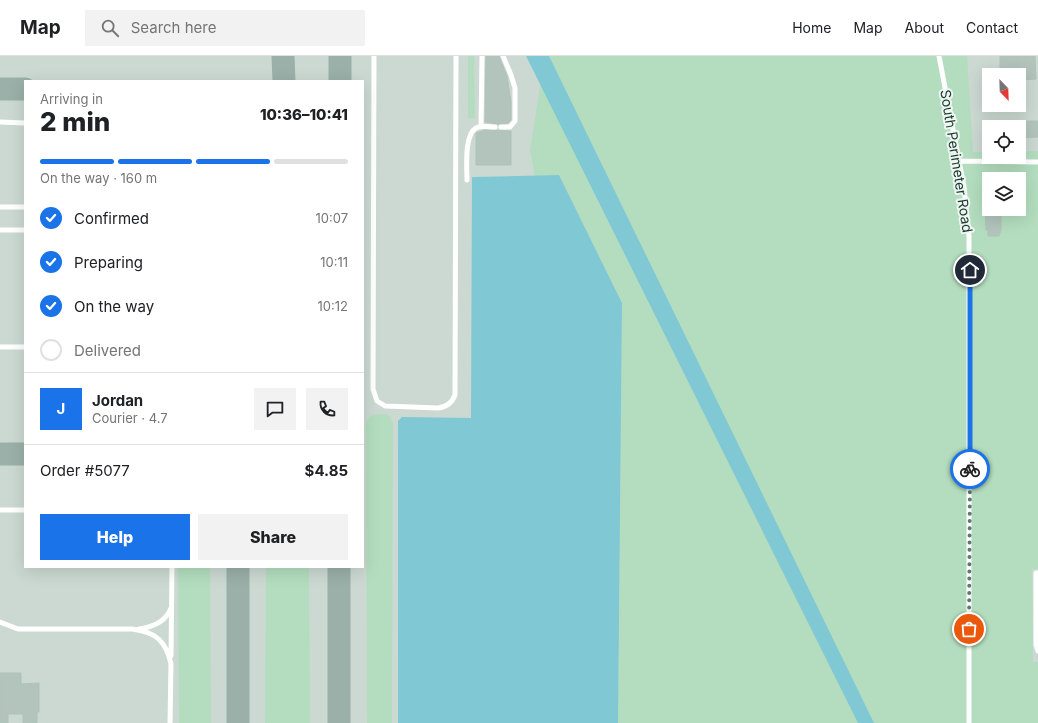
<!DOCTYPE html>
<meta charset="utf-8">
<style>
:root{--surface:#fff;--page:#f2f2f2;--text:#202124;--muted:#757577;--line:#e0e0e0;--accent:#1a73e8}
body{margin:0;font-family:Inter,sans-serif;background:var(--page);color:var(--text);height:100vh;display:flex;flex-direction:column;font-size:15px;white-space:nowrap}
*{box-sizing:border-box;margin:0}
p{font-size:13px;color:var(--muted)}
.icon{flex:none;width:22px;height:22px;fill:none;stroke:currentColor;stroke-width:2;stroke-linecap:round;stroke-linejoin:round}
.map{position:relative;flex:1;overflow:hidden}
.details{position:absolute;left:24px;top:24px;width:340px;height:488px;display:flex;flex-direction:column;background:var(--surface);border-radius:0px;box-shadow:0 4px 16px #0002}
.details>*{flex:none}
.needle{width:26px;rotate:157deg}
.controls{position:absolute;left:982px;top:12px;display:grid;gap:8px}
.controls a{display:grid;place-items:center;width:44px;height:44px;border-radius:0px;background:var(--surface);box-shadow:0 4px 16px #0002;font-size:20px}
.pin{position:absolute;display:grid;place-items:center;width:34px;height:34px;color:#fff;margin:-17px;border:2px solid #fff;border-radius:50%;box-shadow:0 1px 4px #0007}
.courier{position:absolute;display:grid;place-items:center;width:40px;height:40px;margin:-20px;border:3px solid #1a73e8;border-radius:50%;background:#fff;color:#222;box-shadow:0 1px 5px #0007}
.summary em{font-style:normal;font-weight:800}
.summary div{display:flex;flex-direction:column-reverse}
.summary{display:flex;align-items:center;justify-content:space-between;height:68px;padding:0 16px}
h1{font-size:26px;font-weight:800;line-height:30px}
.bar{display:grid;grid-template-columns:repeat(4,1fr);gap:6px 4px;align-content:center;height:48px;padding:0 16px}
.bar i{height:5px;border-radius:3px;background:var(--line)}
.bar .current{background:var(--accent)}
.bar p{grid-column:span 4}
.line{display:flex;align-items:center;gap:10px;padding:0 16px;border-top:1px solid var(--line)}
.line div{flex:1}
.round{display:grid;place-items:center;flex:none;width:42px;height:42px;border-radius:0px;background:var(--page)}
ol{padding:0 16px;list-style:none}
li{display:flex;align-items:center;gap:12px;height:44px}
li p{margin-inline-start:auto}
li .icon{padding:4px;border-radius:50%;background:var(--accent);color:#fff;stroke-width:4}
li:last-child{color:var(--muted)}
li i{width:22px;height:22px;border:2px solid var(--line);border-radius:50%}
.action{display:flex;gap:8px;margin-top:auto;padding:8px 16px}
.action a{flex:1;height:46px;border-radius:0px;background:var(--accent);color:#fff;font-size:16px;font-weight:800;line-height:46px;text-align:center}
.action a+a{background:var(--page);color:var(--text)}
header{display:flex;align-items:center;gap:24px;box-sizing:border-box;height:56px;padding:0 20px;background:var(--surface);border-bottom:1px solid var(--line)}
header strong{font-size:19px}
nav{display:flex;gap:22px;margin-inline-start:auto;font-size:14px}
.search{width:280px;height:36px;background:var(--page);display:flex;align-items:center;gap:10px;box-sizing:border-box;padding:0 14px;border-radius:0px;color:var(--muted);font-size:15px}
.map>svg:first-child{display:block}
.built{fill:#cbd9d2;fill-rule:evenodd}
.green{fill:#b3ddbe;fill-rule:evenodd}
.water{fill:#80c8d3}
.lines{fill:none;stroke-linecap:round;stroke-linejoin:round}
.taxiway{stroke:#9ab0a8;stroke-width:23}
.building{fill:#b2c4bc;stroke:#afc3ba}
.lane{stroke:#fff;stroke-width:5}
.done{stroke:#60776f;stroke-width:4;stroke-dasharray:0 7.2}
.route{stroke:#1a73e8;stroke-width:5}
.labels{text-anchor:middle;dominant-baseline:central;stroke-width:4;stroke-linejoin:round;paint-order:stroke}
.street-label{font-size:14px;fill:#1e3931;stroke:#edf6f1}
</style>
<header>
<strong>Map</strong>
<div class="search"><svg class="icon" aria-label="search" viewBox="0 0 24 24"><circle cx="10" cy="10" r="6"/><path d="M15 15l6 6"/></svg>Search here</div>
<nav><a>Home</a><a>Map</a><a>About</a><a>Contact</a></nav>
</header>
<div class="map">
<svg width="1038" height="667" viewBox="0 0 1038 667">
<rect width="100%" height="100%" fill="#dceae3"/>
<path class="built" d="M0 0H1038V667H0ZM989 19H1019V49H989ZM25 25H363V511H25ZM989 71H1019V101H989ZM989 123H1019V153H989Z"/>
<path class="green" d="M468 0H474L475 62H468Z
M545 0H967L973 96H989V101H1019V95H1038V513H1032L1033 606H1038V667H618L622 247 559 119 535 120 530 94ZM989 123H1019V153H989Z
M387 358 390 361 393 367 392 667H367L366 367C370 357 377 358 387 358Z
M178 511H210L211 667H179Z
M266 511H309L310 667H265Z"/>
<path class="water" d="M526 0H549L874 667H858Z
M559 119 622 247 618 667H398V365L402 361 471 362 472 121Z"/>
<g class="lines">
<path class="taxiway" d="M283 0 284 25
M340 25V0
M0 33H25
M0 398H25
M339 511V667
M238 667V511"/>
</g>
<path class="building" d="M486 0H499L507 20 511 46V64L508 67 498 68 485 66Z
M1000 0H1035L1036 23 1019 24V19H1000Z
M1019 65H1038V81L1019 82Z
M485 74 511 75V109H476V77Z
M985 153H1001V173L999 180H988V174H986Z
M0 617H21V628L39 627V656H37V667H23V658H8V667H0Z"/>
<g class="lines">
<path class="lane" d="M374 0 373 333 377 345 385 350 438 352C447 351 452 347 455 339L456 0
M939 0 964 131 969 180V667
M0 66 25 67
M481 70 482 0
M501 71H510L515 65V32L511 19 503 0
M960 105 1038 106
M467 124C467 111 464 79 476 72 481 69 489 71 495 71
M0 151H25
M0 174H25
M0 291H25
M0 454H25
M1038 517H1036V589L1038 595
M0 566 18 573H132C156 576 166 585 171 608L170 667
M139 573C153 571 166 566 171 552
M171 600 172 511"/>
</g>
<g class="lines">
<path class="done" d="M969 573 970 413"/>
<path class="route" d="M970 413V214"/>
</g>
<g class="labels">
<g class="street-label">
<text transform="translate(957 105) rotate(81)">South Perimeter Road</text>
</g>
</g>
</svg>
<div class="controls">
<a><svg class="needle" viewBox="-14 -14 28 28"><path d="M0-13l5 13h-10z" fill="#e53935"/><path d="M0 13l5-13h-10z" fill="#757577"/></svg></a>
<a><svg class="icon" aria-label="locate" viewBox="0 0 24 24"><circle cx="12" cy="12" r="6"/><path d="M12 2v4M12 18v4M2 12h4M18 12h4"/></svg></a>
<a><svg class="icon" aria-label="layers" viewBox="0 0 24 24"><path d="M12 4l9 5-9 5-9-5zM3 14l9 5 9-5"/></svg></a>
</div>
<div class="pin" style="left:969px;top:573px;background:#ea580c"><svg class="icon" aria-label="bag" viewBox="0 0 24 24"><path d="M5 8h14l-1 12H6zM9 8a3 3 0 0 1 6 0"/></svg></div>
<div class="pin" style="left:970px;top:214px;background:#1f2937"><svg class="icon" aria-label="home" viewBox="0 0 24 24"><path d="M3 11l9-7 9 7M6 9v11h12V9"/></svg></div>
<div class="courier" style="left:970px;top:413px"><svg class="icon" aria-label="bike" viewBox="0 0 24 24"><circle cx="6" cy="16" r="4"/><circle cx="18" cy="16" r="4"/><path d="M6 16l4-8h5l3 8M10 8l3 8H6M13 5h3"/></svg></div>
<section class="details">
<div class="summary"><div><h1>2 min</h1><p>Arriving in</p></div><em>10:36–10:41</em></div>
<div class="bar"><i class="current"></i><i class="current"></i><i class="current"></i><i></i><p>On the way · 160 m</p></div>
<ol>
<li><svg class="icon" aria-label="check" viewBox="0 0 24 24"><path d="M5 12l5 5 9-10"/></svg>Confirmed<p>10:07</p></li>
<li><svg class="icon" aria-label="check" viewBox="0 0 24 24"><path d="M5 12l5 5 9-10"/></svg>Preparing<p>10:11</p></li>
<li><svg class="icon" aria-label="check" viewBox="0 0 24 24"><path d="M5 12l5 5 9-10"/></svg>On the way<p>10:12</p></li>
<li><i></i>Delivered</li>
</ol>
<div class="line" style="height:72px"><b class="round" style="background:var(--accent);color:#fff">J</b><div><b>Jordan</b><p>Courier · 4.7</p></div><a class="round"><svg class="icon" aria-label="chat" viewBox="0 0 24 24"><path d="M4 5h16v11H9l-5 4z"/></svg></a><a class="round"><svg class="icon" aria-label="phone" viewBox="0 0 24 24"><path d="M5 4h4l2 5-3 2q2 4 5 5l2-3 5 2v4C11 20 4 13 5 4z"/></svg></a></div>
<div class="line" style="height:52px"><div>Order #5077</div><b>$4.85</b></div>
<div class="action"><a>Help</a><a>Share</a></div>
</section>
</div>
